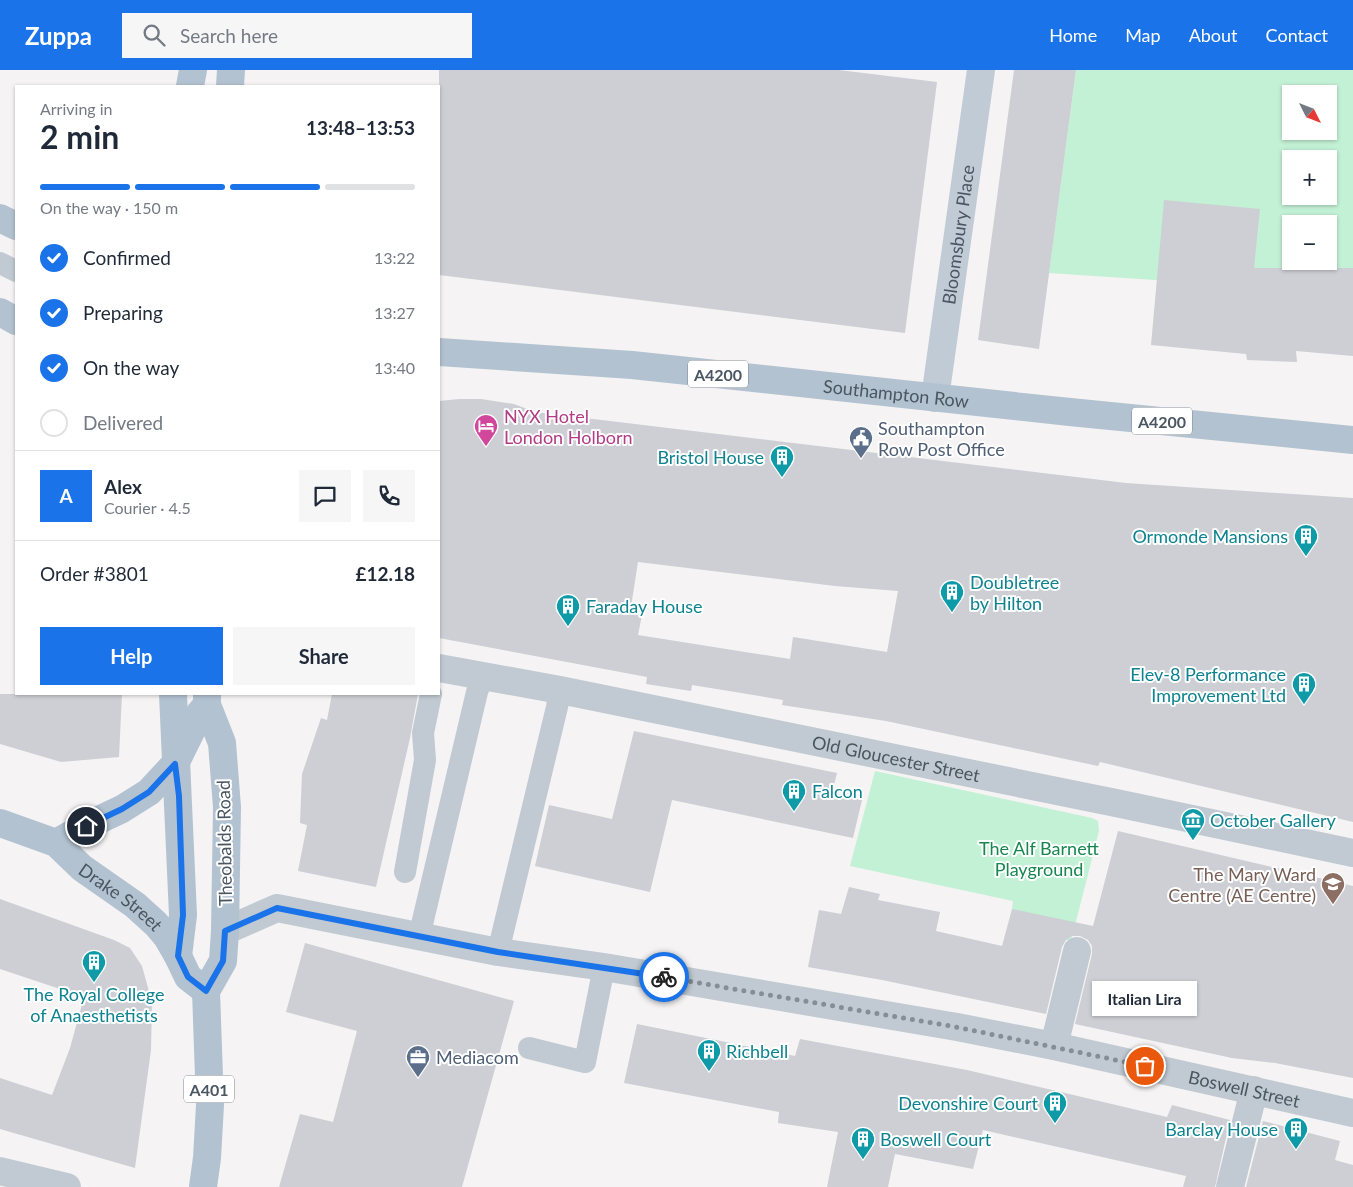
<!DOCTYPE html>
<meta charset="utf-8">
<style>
:root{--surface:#fff;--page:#f6f6f7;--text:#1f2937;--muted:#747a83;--line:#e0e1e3;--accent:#1a73e8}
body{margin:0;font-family:Lato,sans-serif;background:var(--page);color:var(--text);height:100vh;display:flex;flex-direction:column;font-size:19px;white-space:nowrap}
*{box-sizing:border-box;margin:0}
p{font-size:16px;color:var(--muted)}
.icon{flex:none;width:28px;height:28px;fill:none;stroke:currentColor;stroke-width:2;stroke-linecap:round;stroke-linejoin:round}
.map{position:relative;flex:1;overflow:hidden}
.panel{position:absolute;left:15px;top:15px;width:425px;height:610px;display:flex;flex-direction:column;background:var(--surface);border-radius:0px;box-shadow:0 1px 4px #0004}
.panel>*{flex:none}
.needle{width:32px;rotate:132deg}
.controls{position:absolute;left:1282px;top:15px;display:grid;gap:10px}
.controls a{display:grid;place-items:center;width:55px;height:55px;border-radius:0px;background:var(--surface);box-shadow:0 1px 4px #0004;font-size:25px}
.pin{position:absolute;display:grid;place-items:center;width:42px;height:42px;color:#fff;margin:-21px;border:2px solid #fff;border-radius:50%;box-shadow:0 1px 5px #0007}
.courier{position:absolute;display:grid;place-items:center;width:50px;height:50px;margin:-25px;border:4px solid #1a73e8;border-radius:50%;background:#fff;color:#222;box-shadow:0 1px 6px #0007}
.bubble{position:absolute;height:35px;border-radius:0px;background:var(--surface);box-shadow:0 1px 4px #0004;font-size:16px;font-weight:700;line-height:35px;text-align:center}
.summary em{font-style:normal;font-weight:700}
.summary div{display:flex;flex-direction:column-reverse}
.summary{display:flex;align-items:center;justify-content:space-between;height:85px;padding:0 25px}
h1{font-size:32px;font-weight:700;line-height:38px}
.bar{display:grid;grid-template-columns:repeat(4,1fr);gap:8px 5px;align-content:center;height:60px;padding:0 25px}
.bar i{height:6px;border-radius:4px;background:var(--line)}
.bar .on{background:var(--accent)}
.bar p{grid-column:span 4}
.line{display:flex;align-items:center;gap:12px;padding:0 25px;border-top:1px solid var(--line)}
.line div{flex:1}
.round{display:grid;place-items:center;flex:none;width:52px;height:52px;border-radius:0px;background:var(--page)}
ol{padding:0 25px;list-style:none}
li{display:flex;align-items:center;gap:15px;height:55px}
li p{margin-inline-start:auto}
li .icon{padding:5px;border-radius:50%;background:var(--accent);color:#fff;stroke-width:4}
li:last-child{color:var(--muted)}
li i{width:28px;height:28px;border:2px solid var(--line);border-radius:50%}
.primary-button{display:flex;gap:10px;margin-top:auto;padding:10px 25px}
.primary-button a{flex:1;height:58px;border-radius:0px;background:var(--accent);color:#fff;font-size:20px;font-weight:700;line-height:58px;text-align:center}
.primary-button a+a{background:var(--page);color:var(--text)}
header{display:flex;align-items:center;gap:30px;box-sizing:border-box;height:70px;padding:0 25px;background:var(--accent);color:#fff}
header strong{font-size:24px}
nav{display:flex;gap:28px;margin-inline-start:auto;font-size:18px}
.search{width:350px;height:45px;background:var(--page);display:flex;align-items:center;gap:12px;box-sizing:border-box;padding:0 18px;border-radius:0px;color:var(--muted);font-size:19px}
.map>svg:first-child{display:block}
.green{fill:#c3f1d5;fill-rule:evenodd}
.building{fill:#cdcfd5;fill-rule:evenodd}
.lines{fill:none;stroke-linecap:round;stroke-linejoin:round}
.lane{stroke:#c1cad2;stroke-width:22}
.street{stroke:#c1cad2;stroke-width:28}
.secondary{stroke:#c1cbd6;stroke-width:28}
.primary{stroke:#b3c2d1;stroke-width:28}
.done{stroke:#868d94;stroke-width:5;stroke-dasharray:0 9}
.route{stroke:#1a73e8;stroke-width:6}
.labels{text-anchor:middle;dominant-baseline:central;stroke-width:4;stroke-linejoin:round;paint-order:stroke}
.shield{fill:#fff;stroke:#808990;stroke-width:1}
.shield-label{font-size:16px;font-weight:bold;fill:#4a5661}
.street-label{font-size:18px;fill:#4a5661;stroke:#fff}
.hotel-label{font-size:18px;fill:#b23c85;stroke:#fff;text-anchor:start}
.service-label{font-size:18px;fill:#4e5e75;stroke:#fff;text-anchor:start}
.culture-label{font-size:18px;fill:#0d838f;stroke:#fff;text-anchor:start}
.park-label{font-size:18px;fill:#17864f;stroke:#fff}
.education-label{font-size:18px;fill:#785e54;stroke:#fff;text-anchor:end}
</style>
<header>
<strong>Zuppa</strong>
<div class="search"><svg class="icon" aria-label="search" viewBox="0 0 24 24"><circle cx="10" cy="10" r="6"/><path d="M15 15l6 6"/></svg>Search here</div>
<nav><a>Home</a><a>Map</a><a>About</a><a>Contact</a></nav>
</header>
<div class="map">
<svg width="1353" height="1117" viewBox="0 0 1353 1117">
<rect width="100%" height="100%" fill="#f5f3f3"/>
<path class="green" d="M1076 0H1353V223L1049 203ZM1291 24H1329V61H1291ZM1291 89H1329V126H1291ZM1291 154H1329V191H1291Z
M875 701 1092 748 1098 751 1099 761 1071 871 1041 865 1012 839 1013 831 850 796Z"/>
<path class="building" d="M439 0H839L937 12 905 263 439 205Z
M1014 0H1076L1039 279 978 270Z
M1164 130 1260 139 1254 198H1353V286L1296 281 1297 292 1247 290 1246 284 1151 275Z
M459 329H481L514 334 535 342 1126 413 1353 428V752L1100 692 1098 696 886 651 782 635 783 630 692 615 691 621 646 614 647 607 439 568V331ZM638 492 835 516 898 521 887 582 793 567 790 589 638 565 642 545 630 543Z
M0 624H122L119 687 61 692 0 674Z
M332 624H418L410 668 376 817 298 801 307 755 300 753 302 704 321 648 327 650Z
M634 661 837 703 832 723 862 730 853 768 672 730 650 822 535 796 549 735 612 749Z
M1118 761 1353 816V1008L1275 993 1232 988 1075 954 1092 884V876L1088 870 1080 866H1072L1066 870 1062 877 1046 944 882 910 808 897 819 840 841 844 849 817 880 824 878 830 940 842 936 861 1002 876 1012 839 1093 856Z
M0 829 114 870 130 878 142 896 152 932 151 980 135 1098 0 1059V1008L52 1025 70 978 84 927 0 899Z
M305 873 514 931 462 1117H279L300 1044 333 1052 357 961 286 942Z
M637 954 795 986 800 969 967 1000 1167 1047 1172 1035 1230 1050 1215 1117H1183L1186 1106 983 1060 973 1099 895 1084 888 1117H827L838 1062 778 1053 779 1042 624 1013Z
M1263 1051 1340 1071 1335 1090 1353 1095V1117H1246Z"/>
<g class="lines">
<path class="lane" d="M0 193 16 201
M405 802 425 690 423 663 431 624
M419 867 477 622 483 606
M498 882 557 637 560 620
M529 978 585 992 604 897"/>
<g class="street">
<path id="s1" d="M439 598 560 620 1116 733 1353 783"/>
<path id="s2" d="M225 861 277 838 498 882 604 897 957 957 1054 976 1353 1043"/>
<path d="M1054 976 1077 881"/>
<path d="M0 1101 67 1117"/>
<path d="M1230 1117 1254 1020"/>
</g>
<path class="secondary" id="s3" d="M935 328 981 0"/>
<g class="primary">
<path d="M190 16 193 0"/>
<path d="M230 16 231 0"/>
<path d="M0 148 16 156"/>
<path d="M0 242 16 251"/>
<path id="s4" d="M439 282 632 295 1070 342 1353 370"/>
<path d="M173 624 183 845 178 886"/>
<path id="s5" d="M0 753 56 773 82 798 135 835 156 854 167 867 178 886 188 907 206 921"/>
<path d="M56 773 86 756 122 739 149 722 175 694 200 643 207 635"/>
<path d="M203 1117 207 1088 210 1035 206 921 223 891 225 861 227 737 222 673 207 635V624"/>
</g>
</g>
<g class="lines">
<path class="done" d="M664 907 956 957 1145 996"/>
<path class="route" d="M86 756 122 739 149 722 175 694 179 726 183 845 178 886 188 907 206 921 223 891 225 861 277 838 498 882 664 907"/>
</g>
<defs>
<g id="hotel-pin" transform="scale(1.25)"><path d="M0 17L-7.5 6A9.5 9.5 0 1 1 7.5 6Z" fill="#d1479c" stroke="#fff"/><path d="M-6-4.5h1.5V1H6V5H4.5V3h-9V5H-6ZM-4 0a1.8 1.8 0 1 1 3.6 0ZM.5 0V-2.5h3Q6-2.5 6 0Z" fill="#fff"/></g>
<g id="civic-pin" transform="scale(1.25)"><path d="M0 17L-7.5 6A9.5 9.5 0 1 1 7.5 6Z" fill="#5c6f8a" stroke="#fff"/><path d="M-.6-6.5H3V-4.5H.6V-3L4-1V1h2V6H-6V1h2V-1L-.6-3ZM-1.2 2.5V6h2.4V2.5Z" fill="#fff"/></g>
<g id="building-pin" transform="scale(1.25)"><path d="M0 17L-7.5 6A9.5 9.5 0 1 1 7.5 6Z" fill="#0f9aa8" stroke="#fff"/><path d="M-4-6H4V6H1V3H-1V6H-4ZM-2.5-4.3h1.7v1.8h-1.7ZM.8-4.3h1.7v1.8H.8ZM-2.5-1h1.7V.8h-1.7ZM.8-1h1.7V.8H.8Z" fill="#fff"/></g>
<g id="museum-pin" transform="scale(1.25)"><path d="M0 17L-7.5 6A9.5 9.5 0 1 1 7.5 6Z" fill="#0f9aa8" stroke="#fff"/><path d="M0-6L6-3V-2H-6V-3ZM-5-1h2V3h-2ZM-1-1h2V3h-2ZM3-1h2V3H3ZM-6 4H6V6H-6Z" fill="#fff"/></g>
<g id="university-pin" transform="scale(1.25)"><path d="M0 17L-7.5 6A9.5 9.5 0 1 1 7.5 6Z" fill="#8d6e63" stroke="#fff"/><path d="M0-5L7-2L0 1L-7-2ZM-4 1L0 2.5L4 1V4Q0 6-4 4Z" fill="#fff"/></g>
<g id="office-pin" transform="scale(1.25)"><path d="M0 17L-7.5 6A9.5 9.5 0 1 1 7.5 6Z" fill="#5c6f8a" stroke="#fff"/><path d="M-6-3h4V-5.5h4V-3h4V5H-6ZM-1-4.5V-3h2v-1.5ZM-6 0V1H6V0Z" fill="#fff"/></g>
</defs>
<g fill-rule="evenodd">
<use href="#hotel-pin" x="486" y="356"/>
<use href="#civic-pin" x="861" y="368"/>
<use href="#building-pin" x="782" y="387"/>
<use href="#building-pin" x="1306" y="466"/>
<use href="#building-pin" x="952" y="522"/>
<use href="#building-pin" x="568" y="536"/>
<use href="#building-pin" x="1304" y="614"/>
<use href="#building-pin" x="794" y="721"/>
<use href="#museum-pin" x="1193" y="750"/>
<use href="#university-pin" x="1333" y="814"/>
<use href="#building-pin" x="94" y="892"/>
<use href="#building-pin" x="709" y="981"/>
<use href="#office-pin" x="418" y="987"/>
<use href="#building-pin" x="1055" y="1033"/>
<use href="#building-pin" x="1296" y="1059"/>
<use href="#building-pin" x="863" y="1069"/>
</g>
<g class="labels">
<g class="shield">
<rect x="688" y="290.5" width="60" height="27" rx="4"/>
<rect x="1132" y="337.5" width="60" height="27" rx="4"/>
<rect x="184" y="1005.5" width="50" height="27" rx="4"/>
</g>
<g class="shield-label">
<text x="718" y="304">A4200</text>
<text x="1162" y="351">A4200</text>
<text x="209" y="1019">A401</text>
</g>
<g class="street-label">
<text stroke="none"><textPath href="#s3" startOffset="165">Bloomsbury Place</textPath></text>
<text stroke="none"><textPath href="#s4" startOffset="459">Southampton Row</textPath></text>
<text stroke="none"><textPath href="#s1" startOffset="466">Old Gloucester Street</textPath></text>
<text transform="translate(224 773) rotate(-91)">Theobalds Road</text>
<text stroke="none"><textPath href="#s5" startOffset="144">Drake Street</textPath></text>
<text stroke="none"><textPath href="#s2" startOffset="1041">Boswell Street</textPath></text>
</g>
<g class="hotel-label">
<text x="504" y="346">NYX Hotel<tspan x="504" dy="21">London Holborn</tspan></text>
</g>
<g class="service-label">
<text x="878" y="358">Southampton<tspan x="878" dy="21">Row Post Office</tspan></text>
<text x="436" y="987">Mediacom</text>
</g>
<g class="culture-label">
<text x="764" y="387" text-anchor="end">Bristol House</text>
<text x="1288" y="466" text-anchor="end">Ormonde Mansions</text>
<text x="970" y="512">Doubletree<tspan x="970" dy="21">by Hilton</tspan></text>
<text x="586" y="536">Faraday House</text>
<text x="1286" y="604" text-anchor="end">Elev-8 Performance<tspan x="1286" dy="21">Improvement Ltd</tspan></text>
<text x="812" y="721">Falcon</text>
<text x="1210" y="750">October Gallery</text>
<text x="94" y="924" text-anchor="middle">The Royal College<tspan x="94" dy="21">of Anaesthetists</tspan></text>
<text x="726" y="981">Richbell</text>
<text x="1038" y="1033" text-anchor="end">Devonshire Court</text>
<text x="1278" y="1059" text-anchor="end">Barclay House</text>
<text x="880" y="1069">Boswell Court</text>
</g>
<g class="park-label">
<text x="1039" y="778">The Alf Barnett<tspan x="1039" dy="21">Playground</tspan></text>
</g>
<g class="education-label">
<text x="1316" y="804">The Mary Ward<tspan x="1316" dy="21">Centre (AE Centre)</tspan></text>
</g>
</g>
</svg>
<div class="controls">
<a><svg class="needle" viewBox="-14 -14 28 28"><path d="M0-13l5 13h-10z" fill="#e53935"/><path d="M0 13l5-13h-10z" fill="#747a83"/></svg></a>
<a>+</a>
<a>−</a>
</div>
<div class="pin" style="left:1145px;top:996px;background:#ea580c"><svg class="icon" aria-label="bag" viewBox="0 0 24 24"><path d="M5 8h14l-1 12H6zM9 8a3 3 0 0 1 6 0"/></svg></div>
<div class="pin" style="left:86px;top:756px;background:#1f2937"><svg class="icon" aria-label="home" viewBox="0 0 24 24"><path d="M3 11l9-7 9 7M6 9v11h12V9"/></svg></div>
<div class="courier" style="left:664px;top:907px"><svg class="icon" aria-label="bike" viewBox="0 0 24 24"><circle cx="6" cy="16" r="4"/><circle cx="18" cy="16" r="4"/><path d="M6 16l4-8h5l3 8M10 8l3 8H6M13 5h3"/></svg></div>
<div class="bubble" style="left:1092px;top:911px;width:105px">Italian Lira</div>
<section class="panel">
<div class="summary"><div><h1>2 min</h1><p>Arriving in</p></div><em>13:48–13:53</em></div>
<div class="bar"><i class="on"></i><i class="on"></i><i class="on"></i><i></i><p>On the way · 150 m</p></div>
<ol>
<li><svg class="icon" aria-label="check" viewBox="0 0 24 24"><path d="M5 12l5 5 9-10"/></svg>Confirmed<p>13:22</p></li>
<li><svg class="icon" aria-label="check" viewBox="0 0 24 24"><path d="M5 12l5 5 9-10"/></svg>Preparing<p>13:27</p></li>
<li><svg class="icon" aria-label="check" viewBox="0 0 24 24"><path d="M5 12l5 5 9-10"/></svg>On the way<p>13:40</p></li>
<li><i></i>Delivered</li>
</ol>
<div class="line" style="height:90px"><b class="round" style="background:var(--accent);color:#fff">A</b><div><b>Alex</b><p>Courier · 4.5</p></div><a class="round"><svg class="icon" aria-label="chat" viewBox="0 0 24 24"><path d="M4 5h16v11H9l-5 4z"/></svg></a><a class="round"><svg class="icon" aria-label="phone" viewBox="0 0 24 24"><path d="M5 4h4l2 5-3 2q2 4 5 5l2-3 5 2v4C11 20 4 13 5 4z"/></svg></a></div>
<div class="line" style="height:65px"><div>Order #3801</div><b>£12.18</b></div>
<div class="primary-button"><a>Help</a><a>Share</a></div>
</section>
</div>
